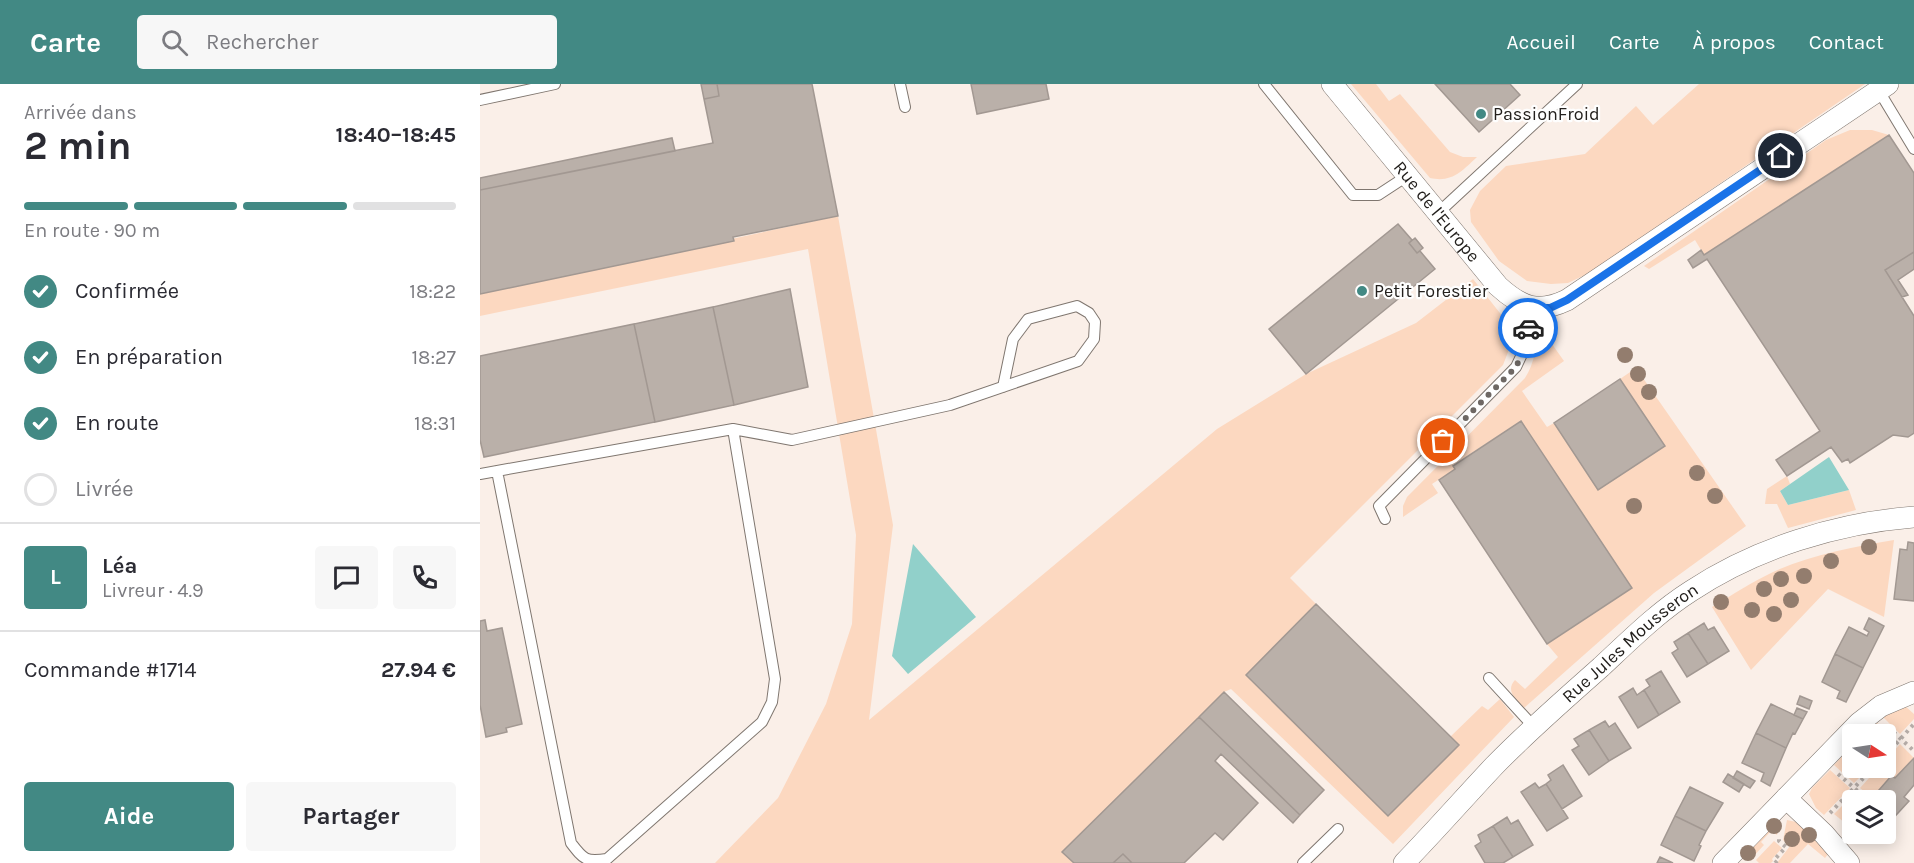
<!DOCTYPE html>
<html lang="fr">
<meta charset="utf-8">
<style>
:root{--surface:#fff;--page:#f7f7f7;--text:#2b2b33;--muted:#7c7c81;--line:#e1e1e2;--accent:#428984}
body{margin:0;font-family:Karla,sans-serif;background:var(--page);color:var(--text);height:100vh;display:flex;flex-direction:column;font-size:22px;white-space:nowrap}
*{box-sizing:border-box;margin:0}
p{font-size:20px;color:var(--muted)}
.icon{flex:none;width:33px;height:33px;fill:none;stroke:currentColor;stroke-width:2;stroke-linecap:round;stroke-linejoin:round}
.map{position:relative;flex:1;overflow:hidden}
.sheet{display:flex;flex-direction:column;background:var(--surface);width:480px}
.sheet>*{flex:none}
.needle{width:39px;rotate:102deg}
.fabs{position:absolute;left:1362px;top:640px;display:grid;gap:12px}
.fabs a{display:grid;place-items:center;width:54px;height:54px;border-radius:6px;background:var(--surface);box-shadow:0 3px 15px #0003;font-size:30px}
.pin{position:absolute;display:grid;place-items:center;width:51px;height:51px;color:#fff;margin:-26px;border:3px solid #fff;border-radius:50%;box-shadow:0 2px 6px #0007}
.courier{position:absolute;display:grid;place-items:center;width:60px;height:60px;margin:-30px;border:4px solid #1a73e8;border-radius:50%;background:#fff;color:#222;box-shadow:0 2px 8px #0007}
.overview em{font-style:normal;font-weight:700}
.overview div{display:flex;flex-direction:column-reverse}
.overview{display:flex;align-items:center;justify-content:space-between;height:102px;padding:0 24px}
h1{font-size:39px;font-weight:700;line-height:45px}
.bar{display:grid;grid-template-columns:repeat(4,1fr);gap:9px 6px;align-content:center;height:72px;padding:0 24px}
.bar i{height:8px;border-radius:4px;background:var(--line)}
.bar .on{background:var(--accent)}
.bar p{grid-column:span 4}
.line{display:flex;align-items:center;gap:15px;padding:0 24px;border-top:2px solid var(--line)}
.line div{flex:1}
.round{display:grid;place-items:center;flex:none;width:63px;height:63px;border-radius:6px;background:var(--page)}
ol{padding:0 24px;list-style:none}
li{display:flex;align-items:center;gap:18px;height:66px}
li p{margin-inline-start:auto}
li .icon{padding:6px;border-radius:50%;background:var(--accent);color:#fff;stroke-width:4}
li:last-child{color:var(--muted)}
li i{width:33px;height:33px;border:3px solid var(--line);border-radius:50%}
.cta{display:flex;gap:12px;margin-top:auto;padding:12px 24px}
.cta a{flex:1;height:69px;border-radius:6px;background:var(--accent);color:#fff;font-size:24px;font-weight:700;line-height:69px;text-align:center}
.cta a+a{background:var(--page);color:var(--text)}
header{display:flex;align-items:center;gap:36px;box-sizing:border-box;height:84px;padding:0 30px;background:var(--accent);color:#fff}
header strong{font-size:28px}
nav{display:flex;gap:33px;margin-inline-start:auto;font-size:21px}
.search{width:420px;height:54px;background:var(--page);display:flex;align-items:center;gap:15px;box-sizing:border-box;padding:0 21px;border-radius:6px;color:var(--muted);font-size:22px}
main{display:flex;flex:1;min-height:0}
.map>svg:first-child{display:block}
.green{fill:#fcd8c0}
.water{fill:#91d0ca}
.building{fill:#bab0a9;stroke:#a29892;stroke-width:1.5}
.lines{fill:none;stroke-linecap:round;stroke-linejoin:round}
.service-casing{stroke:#7f766f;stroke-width:12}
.minor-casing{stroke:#7f766f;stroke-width:22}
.path{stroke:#b6ada8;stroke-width:4;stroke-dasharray:3 4.5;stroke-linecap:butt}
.service{stroke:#fff;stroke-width:10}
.minor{stroke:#fff;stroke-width:21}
.tree{fill:#937d6e}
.done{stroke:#6e6864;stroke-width:6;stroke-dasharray:0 10.8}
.route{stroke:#1a73e8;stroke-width:8}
.poi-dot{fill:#428984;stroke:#fefefe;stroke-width:2}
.labels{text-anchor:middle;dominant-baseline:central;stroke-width:4.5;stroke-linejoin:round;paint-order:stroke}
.poi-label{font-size:18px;fill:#23201d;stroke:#fefefe;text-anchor:start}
.street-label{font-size:18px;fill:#23201d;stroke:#fefefe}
</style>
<header>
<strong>Carte</strong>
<div class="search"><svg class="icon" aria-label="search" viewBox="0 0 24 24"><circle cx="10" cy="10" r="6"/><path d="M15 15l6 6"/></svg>Rechercher</div>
<nav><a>Accueil</a><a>Carte</a><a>À propos</a><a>Contact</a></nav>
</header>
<main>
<section class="sheet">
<div class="overview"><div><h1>2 min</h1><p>Arrivée dans</p></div><em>18:40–18:45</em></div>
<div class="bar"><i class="on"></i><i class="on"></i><i class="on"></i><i></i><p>En route · 90 m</p></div>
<ol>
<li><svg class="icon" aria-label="check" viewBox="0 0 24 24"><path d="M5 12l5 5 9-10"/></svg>Confirmée<p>18:22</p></li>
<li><svg class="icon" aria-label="check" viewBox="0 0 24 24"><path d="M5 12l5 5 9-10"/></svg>En préparation<p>18:27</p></li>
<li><svg class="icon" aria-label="check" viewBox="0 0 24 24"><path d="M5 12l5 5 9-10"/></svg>En route<p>18:31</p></li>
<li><i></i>Livrée</li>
</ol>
<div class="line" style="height:108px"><b class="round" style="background:var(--accent);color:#fff">L</b><div><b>Léa</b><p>Livreur · 4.9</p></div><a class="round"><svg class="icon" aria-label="chat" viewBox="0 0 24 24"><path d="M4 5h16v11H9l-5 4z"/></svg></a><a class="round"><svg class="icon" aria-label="phone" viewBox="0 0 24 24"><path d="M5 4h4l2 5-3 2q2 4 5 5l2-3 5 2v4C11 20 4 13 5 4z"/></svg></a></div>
<div class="line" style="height:78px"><div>Commande #1714</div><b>27.94 €</b></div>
<div class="cta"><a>Aide</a><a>Partager</a></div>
</section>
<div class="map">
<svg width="1434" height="779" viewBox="0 0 1434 779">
<rect width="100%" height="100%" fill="#faefe8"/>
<path class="green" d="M871 0H896L909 17 920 10 970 68 983 73H997C982 87 972 99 950 94Z
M1219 0H1385L1109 189 1088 199 1071 200 1047 197 1019 177 991 138 990 126 1000 107 1026 82 1105 70 1156 22 1173 41Z
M1370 46H1392L1409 51 1224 171 1215 156 1169 185 1164 182 1346 56Z
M358 132 413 441 389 636 737 345 826 290 936 239 993 195 1031 243 1030 263 1023 281 810 494 836 520 766 591 908 731 970 653 1002 622 1008 626 1020 615 1034 633 913 760 751 605 744 608 583 768 594 779H235L298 714 346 620 372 540 376 451 328 165 0 232V209Z
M1062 246 1084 277 1042 307 1067 343 1074 339 1184 362 1140 295 1156 284 1266 442 1174 509 1044 624C1036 615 1025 607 1035 596L1045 605 1078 573 1067 560 1151 504 1041 337 973 381 975 385 952 400 958 409 923 433V422L927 413 1045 294C1055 279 1055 262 1062 246Z
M1307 392 1310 400 1300 407 1308 421 1369 406 1376 426 1308 444 1297 420H1285L1287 405Z
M1414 456 1404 533 1348 505 1271 586 1232 523C1252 511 1272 498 1293 488 1331 471 1373 463 1414 456Z
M1424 621 1434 630V635L1420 650 1403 633Z
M1397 639 1415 655 1406 666V651H1384Z
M1420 660 1434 674 1415 694 1412 691 1392 714 1380 704 1398 684H1406V676Z
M1372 662V684H1389L1374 699 1354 681Z
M1350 686 1370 704 1344 731 1336 724 1329 710 1332 704Z
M1375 709 1385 717H1372V731L1365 739 1354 730Z
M1307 736 1316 738 1349 769 1345 774 1328 760 1310 779H1297L1310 762 1303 756Z
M1299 738 1297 751 1291 747 1281 758 1284 761 1271 775 1263 772 1295 739Z
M1294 757 1302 764 1292 775 1293 777 1291 779H1279L1276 776Z"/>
<path class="water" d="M1349 373 1369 406 1308 421 1300 407Z
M433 460 496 533 428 590 412 572Z"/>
<path class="building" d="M221 0H237L239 12 224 15Z
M237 0H332L358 132 253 153 254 157 0 210V106L233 59 224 15 239 12Z
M491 0H566L569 15 497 30Z
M955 0H1030L1040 11 999 48Z
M1409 51 1434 89V168L1405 186 1434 232V349L1428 353 1413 351 1370 379 1368 375 1362 378 1351 363 1307 392 1296 376 1340 347 1227 175 1213 184 1208 176 1221 166 1224 171Z
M192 54 195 67 0 106V94Z
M918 140 932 156 929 159 937 169 940 167 955 185 826 290 789 245Z
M935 154 943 164 937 169 929 159Z
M1434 168V185L1418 196 1428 211 1422 213 1405 186Z
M310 205 328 303 254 321 233 223Z
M233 223 254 321 175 338 154 240Z
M154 240 175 338 4 373 0 356V272Z
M1140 295 1185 362 1118 406 1074 339Z
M1041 337 1152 504 1067 560 959 396 975 385 973 382Z
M1428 458 1434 459V517L1414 515 1420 465 1427 466Z
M836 520 979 661 908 732 766 591Z
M1389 534 1404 542 1383 584 1355 570 1369 543 1387 552 1389 548 1384 545Z
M5 536 7 547 22 544 42 640 26 644 27 648 6 653 0 621V537Z
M1224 539 1228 546 1234 543 1249 567 1228 580 1208 549Z
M1208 549 1228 580 1207 593 1192 569 1198 565 1194 558Z
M1355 570 1383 584 1366 618 1357 614 1360 607 1342 598Z
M1181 587 1200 618 1179 631 1164 606 1170 602 1166 596Z
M1153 604 1157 611 1164 606 1179 631 1158 644 1139 613Z
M744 608 844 706 820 731 719 633Z
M1320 612 1332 617 1329 625 1317 620Z
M1291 620 1323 635 1315 650 1313 649 1306 664 1276 649Z
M1317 624 1327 628 1323 635 1314 631Z
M719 633 820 731 813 739 741 670 735 677 778 719 743 756 735 749 704 779H652L643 770 633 779H594L582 768Z
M1125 637 1129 643 1135 639 1151 664 1129 677 1109 646Z
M1109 646 1129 677 1109 691 1092 666 1099 662 1094 655Z
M1276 649 1306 664 1290 702 1281 697 1284 689 1262 679Z
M1434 674V701L1424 713 1429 717 1406 742V717H1385L1390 713 1392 714 1412 691 1415 694Z
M1083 681 1102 712 1082 725 1066 700 1071 696 1068 691Z
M1257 687 1275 697 1270 704 1253 694Z
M1248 690 1264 700 1259 708 1243 698Z
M1055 699 1059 704 1066 700 1088 734 1067 747 1041 708Z
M1210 703 1243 719 1226 747 1195 732Z
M1372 731V747L1365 739Z
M1195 732 1226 747 1219 761 1221 762 1214 777 1181 761Z
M1027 733 1031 740 1038 736 1053 761 1033 773 1013 742Z
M1013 742 1033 773 1023 779H1005L995 762 1001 758 998 751Z
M643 770 652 779H633Z
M1180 773 1193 779H1177Z"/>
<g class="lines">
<g class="service-casing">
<path id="service" d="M420 0 425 23
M784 0 873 111H898L927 92
M1399 7 1434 65
M0 16 75 0
M958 129 1097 0
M17 387 91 759C104 776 106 778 127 775L282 638 292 618 295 595 253 345
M0 390 253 345 312 356 470 321 598 277 614 255 615 238 609 229 597 222 548 235 533 255 523 303
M905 435 899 422 1036 283 1044 266 1053 224
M1009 594 1054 643
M823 779 858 745"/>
</g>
<g class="minor-casing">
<g id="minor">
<path id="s1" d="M852 0 1018 202C1041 223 1058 230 1087 216L1408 0"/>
<path d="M1306 714 1344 750 1369 779"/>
<path id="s2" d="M924 779C955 747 984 714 1014 682 1048 647 1085 615 1121 583 1150 556 1178 528 1211 507 1276 464 1357 439 1434 433"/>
<path d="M1243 779 1379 639 1401 622 1434 608"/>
</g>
</g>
<path class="path" d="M1408 643 1434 667
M1406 671 1434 640
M1358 690 1387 715
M1350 729 1393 684
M1295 779 1298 776 1296 774 1306 763 1299 757V753"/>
<use href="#service" class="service"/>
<use href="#minor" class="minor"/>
</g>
<g class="tree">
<circle cx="1145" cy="271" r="8"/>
<circle cx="1158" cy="290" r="8"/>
<circle cx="1169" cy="308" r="8"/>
<circle cx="1217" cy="389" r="8"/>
<circle cx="1235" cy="412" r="8"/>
<circle cx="1154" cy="422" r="8"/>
<circle cx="1389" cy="463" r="8"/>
<circle cx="1351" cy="477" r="8"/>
<circle cx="1324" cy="492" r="8"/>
<circle cx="1301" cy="495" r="8"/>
<circle cx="1284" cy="505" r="8"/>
<circle cx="1311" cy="516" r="8"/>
<circle cx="1241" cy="518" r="8"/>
<circle cx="1272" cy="526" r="8"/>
<circle cx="1294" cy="530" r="8"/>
<circle cx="1294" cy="742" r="8"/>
<circle cx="1329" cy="751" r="8"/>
<circle cx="1312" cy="755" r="8"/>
<circle cx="1268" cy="769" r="8"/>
</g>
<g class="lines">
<path class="done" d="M963 357 1036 283 1044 266 1048 244"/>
<path class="route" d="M1048 244 1053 224H1070L1087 216 1301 72"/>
</g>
<g class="poi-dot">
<circle cx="1001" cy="30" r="6"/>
<circle cx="882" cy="207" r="6"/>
</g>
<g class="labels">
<g class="poi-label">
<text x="1013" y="30">PassionFroid</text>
<text x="894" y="207">Petit Forestier</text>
</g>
<g class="street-label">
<text stroke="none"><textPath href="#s1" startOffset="165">Rue de l'Europe</textPath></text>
<text stroke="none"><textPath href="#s2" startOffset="316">Rue Jules Mousseron</textPath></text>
</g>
</g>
</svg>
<div class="fabs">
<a><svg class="needle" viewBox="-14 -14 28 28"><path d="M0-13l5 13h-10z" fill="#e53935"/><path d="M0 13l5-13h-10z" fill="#7c7c81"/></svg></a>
<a><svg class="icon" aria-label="layers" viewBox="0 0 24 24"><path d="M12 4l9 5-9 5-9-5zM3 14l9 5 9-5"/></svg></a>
</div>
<div class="pin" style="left:963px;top:357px;background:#ea580c"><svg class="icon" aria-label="bag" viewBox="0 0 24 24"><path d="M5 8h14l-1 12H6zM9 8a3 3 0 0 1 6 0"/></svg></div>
<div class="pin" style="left:1301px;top:72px;background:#1f2937"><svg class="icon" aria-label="home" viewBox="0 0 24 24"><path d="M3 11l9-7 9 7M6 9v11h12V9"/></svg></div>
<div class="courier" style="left:1048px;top:244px"><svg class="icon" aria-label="car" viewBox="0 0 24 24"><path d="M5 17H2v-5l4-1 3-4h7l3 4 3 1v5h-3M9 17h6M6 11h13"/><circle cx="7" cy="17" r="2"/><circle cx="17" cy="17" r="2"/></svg></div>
</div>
</main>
